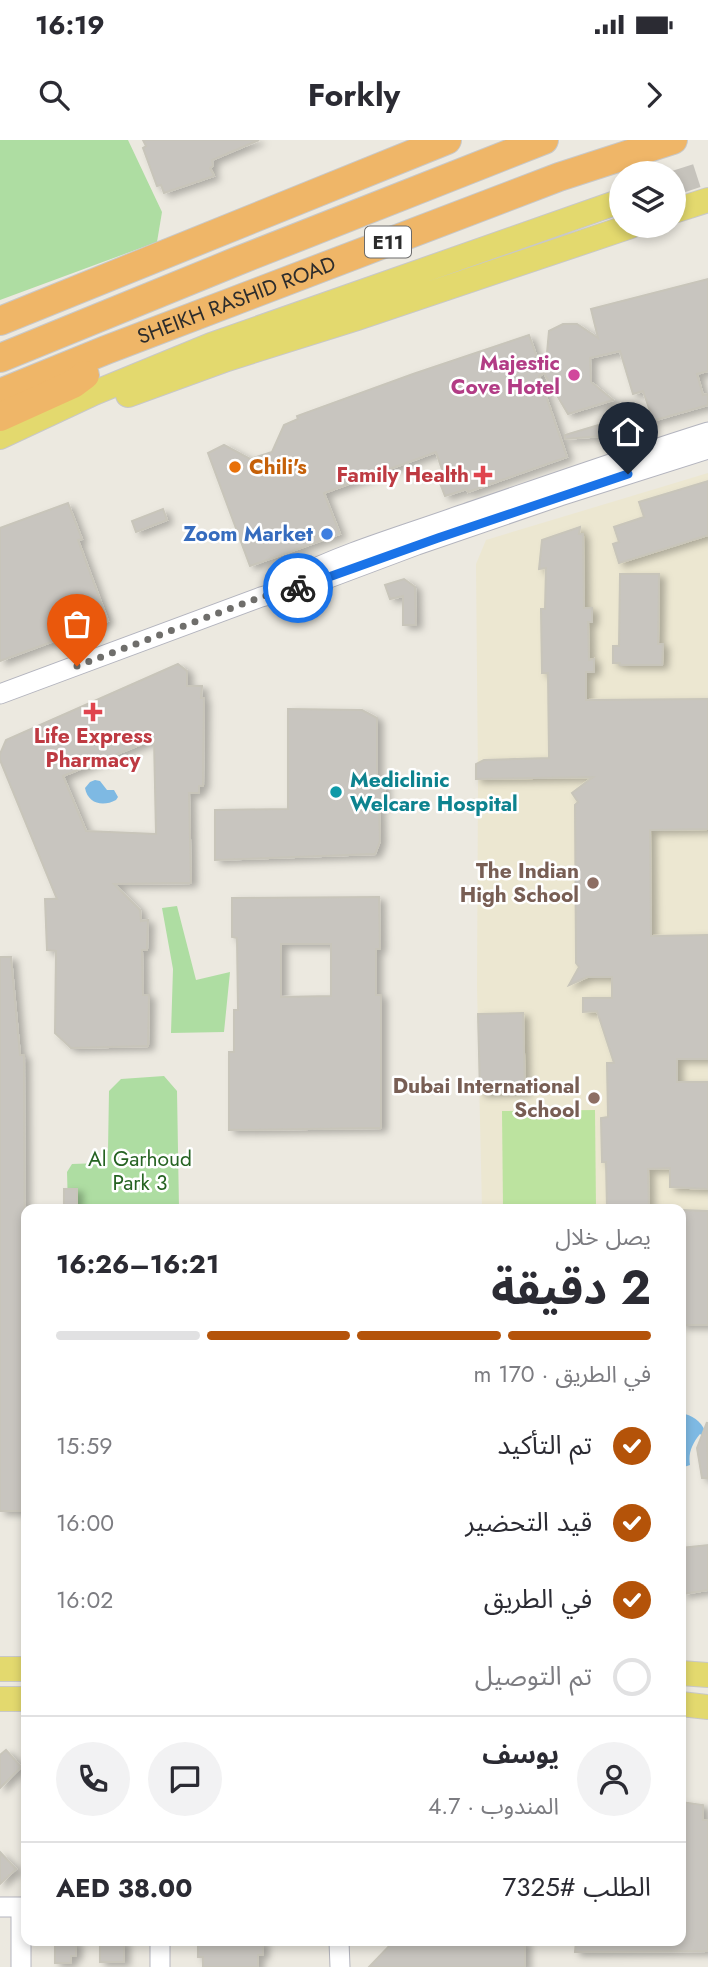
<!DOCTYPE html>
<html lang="ar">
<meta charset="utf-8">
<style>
:root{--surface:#fff;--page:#f2f2f3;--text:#2b2b33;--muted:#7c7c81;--line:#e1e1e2;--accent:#b45309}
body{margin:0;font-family:Jost,"Noto Sans Arabic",sans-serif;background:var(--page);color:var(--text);direction:rtl;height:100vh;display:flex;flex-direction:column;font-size:26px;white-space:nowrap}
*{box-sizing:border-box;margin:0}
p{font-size:23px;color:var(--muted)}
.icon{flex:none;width:38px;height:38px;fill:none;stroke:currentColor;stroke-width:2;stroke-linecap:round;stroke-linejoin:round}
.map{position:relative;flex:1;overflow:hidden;direction:ltr}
.details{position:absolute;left:21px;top:1064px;width:665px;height:742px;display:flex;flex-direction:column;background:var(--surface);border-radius:14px;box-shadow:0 4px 10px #0003;direction:rtl}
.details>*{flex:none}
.controls{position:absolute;left:609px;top:21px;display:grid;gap:14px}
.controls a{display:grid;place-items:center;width:77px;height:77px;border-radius:50%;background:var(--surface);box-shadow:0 4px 10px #0003;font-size:35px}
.pin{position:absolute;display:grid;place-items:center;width:60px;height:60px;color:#fff;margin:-72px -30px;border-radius:50% 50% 50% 0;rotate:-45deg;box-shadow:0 0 7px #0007}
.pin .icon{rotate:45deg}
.courier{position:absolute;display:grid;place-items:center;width:70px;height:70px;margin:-35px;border:5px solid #1a73e8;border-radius:50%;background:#fff;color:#222;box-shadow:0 2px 9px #0007}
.head em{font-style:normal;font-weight:700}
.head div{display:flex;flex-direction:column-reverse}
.head{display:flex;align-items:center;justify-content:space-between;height:119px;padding:0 35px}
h1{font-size:46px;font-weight:700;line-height:52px}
.bar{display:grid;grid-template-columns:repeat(4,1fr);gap:10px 7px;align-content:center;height:84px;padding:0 35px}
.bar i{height:9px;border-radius:5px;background:var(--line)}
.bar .selected{background:var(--accent)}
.bar p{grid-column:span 4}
.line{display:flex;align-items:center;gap:18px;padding:0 35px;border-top:2px solid var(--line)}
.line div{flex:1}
.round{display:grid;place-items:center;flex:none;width:74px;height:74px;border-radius:37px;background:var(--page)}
ol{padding:0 35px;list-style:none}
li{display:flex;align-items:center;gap:21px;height:77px}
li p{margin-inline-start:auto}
li .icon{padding:7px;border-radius:50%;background:var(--accent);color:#fff;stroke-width:4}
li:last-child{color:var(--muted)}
li i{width:38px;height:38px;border:4px solid var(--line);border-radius:50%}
.status{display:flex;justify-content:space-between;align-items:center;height:49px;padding:0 35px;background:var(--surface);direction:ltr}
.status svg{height:19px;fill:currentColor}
header{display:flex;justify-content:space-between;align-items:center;height:91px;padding:0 35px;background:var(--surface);font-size:32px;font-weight:700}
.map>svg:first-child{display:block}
.education{fill:#ece7d1}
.green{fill:#aedda2}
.pitch{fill:#bce39f}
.water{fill:#7eb9e3}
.building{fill:#c8c5bf;stroke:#c8c5ba;stroke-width:2;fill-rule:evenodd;filter:url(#shadow)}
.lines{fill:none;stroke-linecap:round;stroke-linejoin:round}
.major-tunnel{stroke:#c6c3bc;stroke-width:24;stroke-dasharray:24 12;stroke-linecap:butt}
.minor-casing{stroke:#b3b4be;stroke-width:21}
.major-casing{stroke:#c8c8c8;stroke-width:26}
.highway-casing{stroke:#c8c8c8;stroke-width:30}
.minor{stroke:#fff;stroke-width:19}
.major{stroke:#e3d96e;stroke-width:24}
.highway{stroke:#efb668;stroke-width:28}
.done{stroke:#6f6e6b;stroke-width:7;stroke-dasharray:0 12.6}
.route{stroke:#1a73e8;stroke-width:9}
.hotel-dot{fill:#d1479c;stroke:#fff;stroke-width:2.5}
.food-dot{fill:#e8710a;stroke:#fff;stroke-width:2.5}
.health-dot{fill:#e0444e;stroke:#fff;stroke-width:2.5}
.shop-dot{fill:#3f7fe0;stroke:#fff;stroke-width:2.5}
.culture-dot{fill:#0f9aa8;stroke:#fff;stroke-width:2.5}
.education-dot{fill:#8d6e63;stroke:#fff;stroke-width:2.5}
.labels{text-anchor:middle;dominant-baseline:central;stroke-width:5;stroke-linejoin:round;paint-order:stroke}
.shield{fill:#fff;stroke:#6b6b6b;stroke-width:2}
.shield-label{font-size:19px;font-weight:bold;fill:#2c2c2c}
.street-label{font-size:21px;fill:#2c2c2c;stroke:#fff}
.hotel-label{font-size:21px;font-weight:bold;fill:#b23c85;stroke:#fff;text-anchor:end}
.food-label{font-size:21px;font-weight:bold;fill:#c56008;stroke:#fff;text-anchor:start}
.health-label{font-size:21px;font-weight:bold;fill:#be3a42;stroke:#fff;text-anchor:end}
.shop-label{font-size:21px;font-weight:bold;fill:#366cbe;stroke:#fff;text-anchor:end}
.culture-label{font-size:21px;font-weight:bold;fill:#0d838f;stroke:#fff;text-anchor:start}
.education-label{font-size:21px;font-weight:bold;fill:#785e54;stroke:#fff;text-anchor:end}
.park-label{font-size:21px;fill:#266322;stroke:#fff}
</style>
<div class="status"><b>16:19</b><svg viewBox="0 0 49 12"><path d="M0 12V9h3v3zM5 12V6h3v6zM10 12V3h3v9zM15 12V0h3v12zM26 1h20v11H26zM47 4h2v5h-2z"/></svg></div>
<header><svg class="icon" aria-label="forward" viewBox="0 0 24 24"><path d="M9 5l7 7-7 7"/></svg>Forkly<svg class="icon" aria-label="search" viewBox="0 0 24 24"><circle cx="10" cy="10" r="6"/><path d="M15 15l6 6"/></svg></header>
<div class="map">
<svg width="708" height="1827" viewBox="0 0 708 1827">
<defs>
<filter id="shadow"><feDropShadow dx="5.5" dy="3.5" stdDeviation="3.5" flood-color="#0004"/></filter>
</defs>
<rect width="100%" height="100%" fill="#ece9e0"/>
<path class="education" d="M708 333V1124L681 1125V1069H482L477 846 478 641 476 424 486 400Z"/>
<path class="green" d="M0 0H128L162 72 157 102 0 160Z
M177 766 196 840 230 832 224 892 171 893 173 829 162 768Z
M164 936 177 951 179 1069H68L67 1032 72 1024 100 1023 108 1010 109 951 121 939Z"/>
<path class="pitch" d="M595 970 596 1069H503L502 971Z"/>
<path class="water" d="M95 640 100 641 107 650H114L118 657 116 660C103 667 88 664 85 648L90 642Z
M681 1273C692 1275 701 1281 705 1291L703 1296 700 1294C692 1304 688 1313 690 1325L681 1328Z"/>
<path class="building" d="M143 0H259L212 20 213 26 210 28 214 36 164 53 161 45 157 46 143 8 146 6Z
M708 139V231L697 234 703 255 708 254V265L649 282 646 272 650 271 643 251 633 254 620 211 590 218 591 242 613 260 568 274 545 235 549 191 563 184H577L598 198 591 169Z
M529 195 543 234 539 236 567 317 468 352 467 349 445 356 440 343 446 341 436 312 324 353 340 394 250 426 208 313 224 305 250 319 272 312 284 285 298 279 297 276 413 234Z
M629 276 631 279 603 296 565 299V295Z
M708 341V395L619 423 613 404 619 402 614 387 644 377 639 362Z
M68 363 82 399 78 400 108 481 0 521V388Z
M163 369 167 380 136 392 132 381Z
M580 387 579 394H583L584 468H592V482H588L589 520 594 519V532H586V560L708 559V689L650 690 651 796 708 795V919H677V942H708V1049L670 1047V1028L648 1029 649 1069H607L606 1022H602L601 978 608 977 607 923H614L597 871 583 872V858H612V837H587L569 845 579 827 576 823 575 665 578 662 572 653 593 637 476 639V624L484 620 549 618 548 533H542L541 469H545L546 428 539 429 542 400Z
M620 434H659L658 504H663L662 525H620V523H613V506H619Z
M404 439 415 447 416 485H403V456L390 459 385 445Z
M178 524 187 531V546H202L201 558H204L203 646H199V653H189L191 743 114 744 140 770 141 781 148 780 147 810H142L143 855H149L148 906 71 908 55 893 56 811 47 810 45 759H57L0 620V614L6 600ZM154 599 156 694 86 691 63 636Z
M288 569 362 570 377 578V640H384L385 665H379L380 701 375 714 215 720V670L288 669Z
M379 757 380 809H376V855H381V988L229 990V912H234V870H238L237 798 232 797V758ZM281 804H331V856L281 857Z
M0 817H11L20 915H24L26 1371H0Z
M523 873 525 952 480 953 478 874Z
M64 1049H77V1069H64Z
M681 1070 708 1071V1185H681Z
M707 1282 708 1338H702L697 1308Z
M708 1405V1450L683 1454 681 1408Z
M6 1610 21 1627 0 1648V1615Z
M681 1662 703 1665V1680H708V1811L575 1812 576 1801H681Z
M0 1712 16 1729 0 1744Z
M55 1801H76V1816H71V1823H55Z
M100 1801H124V1822H100Z
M198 1801H263V1815H258V1827H203V1817H198Z
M394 1801H525V1827H369Z"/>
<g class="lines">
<path class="major-tunnel" d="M674 43 708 32"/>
<g class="minor-casing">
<path id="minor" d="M292 439C345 412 405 395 461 375 543 347 625 318 708 292
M0 554 261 457 321 441 417 405 560 356 708 309
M0 1767H26
M21 1767V1827
M160 1801V1827
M339 1801 340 1827"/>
</g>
<g class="major-casing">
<path id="major" d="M674 71 708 60
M128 255 227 219 357 178 631 86
M0 297 94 253 211 205 621 61
M0 1529H26
M681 1533 708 1535
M0 1559H26
M681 1564 708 1567"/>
</g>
<g class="highway-casing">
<g id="highway">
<path d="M0 181 447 0"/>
<path d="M0 218 235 122 544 0"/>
<path id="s1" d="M0 253 106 210 559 37 673 0"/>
<path d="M0 277 73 244 85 235"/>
</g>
</g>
<use href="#minor" class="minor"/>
<use href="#major" class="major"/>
<use href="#highway" class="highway"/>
</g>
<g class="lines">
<path class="done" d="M77 526 261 457 298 448"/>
<path class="route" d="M298 448 438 398 628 334"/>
</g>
<circle class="hotel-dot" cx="574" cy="235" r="7"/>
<circle class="food-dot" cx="235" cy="327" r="7"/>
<g class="health-dot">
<path d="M479.5 324.5h7v7h7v7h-7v7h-7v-7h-7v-7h7z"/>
<path d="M89.5 561.5h7v7h7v7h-7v7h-7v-7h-7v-7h7z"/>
</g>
<circle class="shop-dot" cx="327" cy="394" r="7"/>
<circle class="culture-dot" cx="336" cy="652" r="7"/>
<g class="education-dot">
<circle cx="593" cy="743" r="7"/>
<circle cx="594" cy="958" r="7"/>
</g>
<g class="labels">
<rect class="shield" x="365" y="86.5" width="46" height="31" rx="5"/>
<g class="shield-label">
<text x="388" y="102">E11</text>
</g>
<g class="street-label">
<text stroke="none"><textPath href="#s1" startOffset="254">SHEIKH RASHID ROAD</textPath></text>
</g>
<g class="hotel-label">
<text x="560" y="223">Majestic<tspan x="560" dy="24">Cove Hotel</tspan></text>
</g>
<g class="food-label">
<text x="249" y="327">Chili's</text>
</g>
<g class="health-label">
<text x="469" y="335">Family Health</text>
<text x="93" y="596" text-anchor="middle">Life Express<tspan x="93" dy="24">Pharmacy</tspan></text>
</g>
<g class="shop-label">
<text x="313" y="394">Zoom Market</text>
</g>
<g class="culture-label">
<text x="350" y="640">Mediclinic<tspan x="350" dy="24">Welcare Hospital</tspan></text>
</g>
<g class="education-label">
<text x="579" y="731">The Indian<tspan x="579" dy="24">High School</tspan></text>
<text x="580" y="946">Dubai International<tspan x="580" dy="24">School</tspan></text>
</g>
<g class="park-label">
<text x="140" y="1019">Al Garhoud<tspan x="140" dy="24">Park 3</tspan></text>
</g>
</g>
</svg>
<div class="controls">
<a><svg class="icon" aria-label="layers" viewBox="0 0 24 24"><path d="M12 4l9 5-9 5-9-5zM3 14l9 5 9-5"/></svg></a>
</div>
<div class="pin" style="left:77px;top:526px;background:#ea580c"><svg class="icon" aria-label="bag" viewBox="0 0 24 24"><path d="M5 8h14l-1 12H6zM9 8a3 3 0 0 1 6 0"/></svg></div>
<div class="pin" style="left:628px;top:334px;background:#1f2937"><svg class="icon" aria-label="home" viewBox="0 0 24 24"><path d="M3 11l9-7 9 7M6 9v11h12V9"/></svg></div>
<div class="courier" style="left:298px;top:448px"><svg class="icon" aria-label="bike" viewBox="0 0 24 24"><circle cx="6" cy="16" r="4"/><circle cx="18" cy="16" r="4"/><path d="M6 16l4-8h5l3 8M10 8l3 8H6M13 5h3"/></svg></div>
<section class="details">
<div class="head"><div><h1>2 دقيقة</h1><p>يصل خلال</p></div><em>16:21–16:26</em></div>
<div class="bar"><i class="selected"></i><i class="selected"></i><i class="selected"></i><i></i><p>في الطريق · 170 m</p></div>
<ol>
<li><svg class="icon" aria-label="check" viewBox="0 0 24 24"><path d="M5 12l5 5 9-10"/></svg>تم التأكيد<p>15:59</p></li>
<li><svg class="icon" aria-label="check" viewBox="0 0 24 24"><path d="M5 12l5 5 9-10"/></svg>قيد التحضير<p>16:00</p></li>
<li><svg class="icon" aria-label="check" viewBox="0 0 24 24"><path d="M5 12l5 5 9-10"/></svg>في الطريق<p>16:02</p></li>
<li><i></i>تم التوصيل</li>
</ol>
<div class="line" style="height:126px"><a class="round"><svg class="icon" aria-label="person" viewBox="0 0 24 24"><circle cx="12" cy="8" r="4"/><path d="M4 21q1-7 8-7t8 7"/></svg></a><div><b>يوسف</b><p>المندوب · 4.7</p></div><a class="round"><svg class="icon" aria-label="chat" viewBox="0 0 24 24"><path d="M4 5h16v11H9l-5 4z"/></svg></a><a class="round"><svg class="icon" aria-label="phone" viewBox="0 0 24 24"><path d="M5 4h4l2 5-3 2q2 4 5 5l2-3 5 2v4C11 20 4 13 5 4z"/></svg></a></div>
<div class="line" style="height:91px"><div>الطلب #7325</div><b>AED 38.00</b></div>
</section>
</div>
